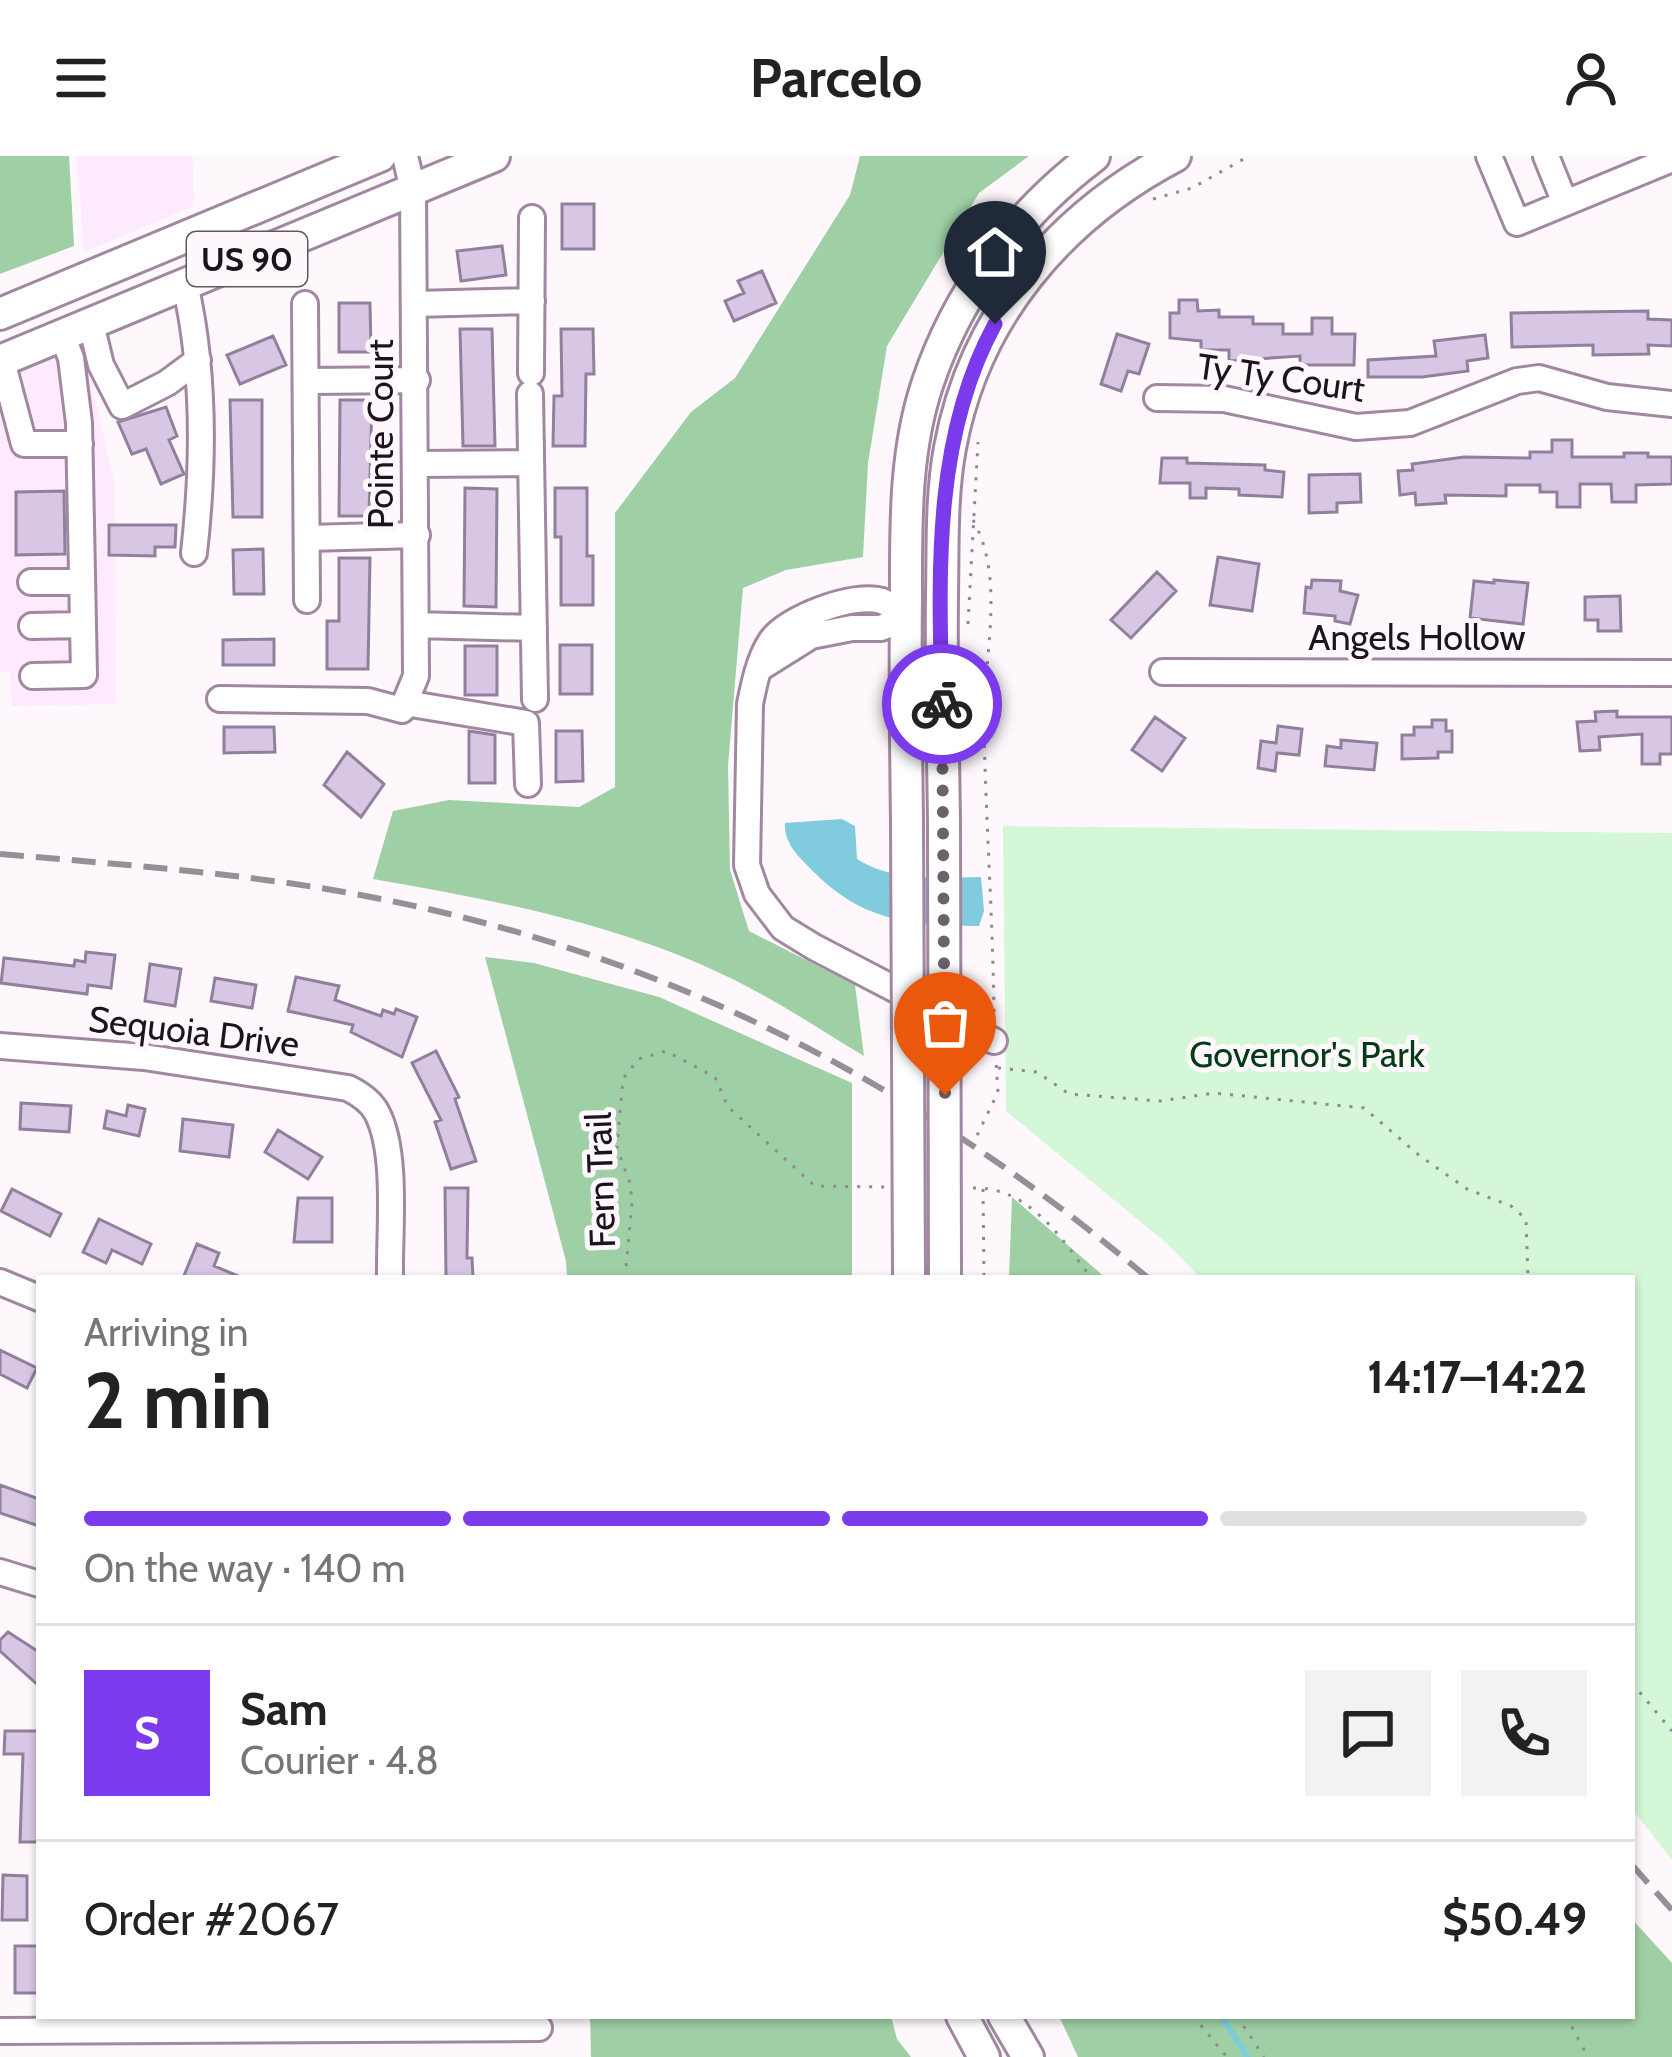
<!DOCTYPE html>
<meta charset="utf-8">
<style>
:root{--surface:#fff;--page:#f2f2f2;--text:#222;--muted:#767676;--line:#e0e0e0;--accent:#7c3aed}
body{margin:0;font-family:Cabin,sans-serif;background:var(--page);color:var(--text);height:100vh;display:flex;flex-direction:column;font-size:45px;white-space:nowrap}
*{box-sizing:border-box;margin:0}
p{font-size:39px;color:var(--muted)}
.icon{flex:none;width:66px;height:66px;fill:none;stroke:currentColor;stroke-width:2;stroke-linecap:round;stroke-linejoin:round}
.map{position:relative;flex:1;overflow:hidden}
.sheet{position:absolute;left:36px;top:1119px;width:1599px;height:744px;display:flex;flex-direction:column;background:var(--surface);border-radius:0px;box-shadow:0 3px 9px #0004}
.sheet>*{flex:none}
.pin{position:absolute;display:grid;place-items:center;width:102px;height:102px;color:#fff;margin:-123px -51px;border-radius:50% 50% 50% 0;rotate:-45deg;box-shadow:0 0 12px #0007}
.pin .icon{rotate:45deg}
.courier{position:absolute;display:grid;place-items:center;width:120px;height:120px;margin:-60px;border:9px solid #7c3aed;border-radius:50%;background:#fff;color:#222;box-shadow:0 3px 15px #0007}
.head em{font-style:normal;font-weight:800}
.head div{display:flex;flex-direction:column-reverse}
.head{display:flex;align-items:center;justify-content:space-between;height:204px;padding:0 48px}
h1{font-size:78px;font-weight:800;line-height:90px}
.bar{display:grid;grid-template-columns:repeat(4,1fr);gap:18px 12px;align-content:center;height:144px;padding:0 48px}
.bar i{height:15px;border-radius:9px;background:var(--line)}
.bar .selected{background:var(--accent)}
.bar p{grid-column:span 4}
.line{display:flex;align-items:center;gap:30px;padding:0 48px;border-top:3px solid var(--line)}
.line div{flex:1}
.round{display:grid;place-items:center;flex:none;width:126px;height:126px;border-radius:0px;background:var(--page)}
header{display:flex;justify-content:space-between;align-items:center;height:156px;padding:0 48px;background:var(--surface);font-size:54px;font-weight:800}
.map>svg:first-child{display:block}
.built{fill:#feeafd}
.green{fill:#d3f7d7}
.forest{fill:#9fd0a5}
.water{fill:#80cbdd}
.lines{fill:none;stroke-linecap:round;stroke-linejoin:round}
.stream{stroke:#80cbdd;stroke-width:6}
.building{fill:#d7c6e4;stroke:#91809c;stroke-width:3}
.minor-casing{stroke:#a188a0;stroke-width:30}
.major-casing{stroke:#a188a0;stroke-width:36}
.path{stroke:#908990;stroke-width:3;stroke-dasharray:3 9;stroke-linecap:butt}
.minor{stroke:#fff;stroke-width:24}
.major{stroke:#fff;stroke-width:30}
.rail{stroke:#978f96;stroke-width:6;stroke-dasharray:24 12;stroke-linecap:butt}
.major-bridge-casing{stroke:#a188a0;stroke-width:36;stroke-linecap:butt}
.major-bridge{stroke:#fff;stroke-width:30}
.done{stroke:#6b636b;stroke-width:12;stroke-dasharray:0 21.6}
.route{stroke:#7c3aed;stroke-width:15}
.labels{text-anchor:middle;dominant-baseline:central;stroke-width:10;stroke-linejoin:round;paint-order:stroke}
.shield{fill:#fef8fd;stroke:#605860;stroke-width:3}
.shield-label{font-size:33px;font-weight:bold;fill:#1c131c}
.street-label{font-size:36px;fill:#1c131c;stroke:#fef8fd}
.park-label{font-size:36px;fill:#033b14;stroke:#fef8fd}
</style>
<header><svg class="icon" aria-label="menu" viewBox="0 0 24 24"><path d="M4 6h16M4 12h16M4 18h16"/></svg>Parcelo<svg class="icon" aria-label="person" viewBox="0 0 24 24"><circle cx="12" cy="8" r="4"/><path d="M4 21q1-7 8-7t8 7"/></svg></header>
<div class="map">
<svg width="1672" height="1901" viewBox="0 0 1672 1901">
<rect width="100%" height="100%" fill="#fef8fd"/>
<path class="built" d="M77 0H193L194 50 84 96Z
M83 190 115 329 116 548 12 550 10 516H0V225Z"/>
<path class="green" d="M1003 670 1672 677V1704L1632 1653V1122H1201L1165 1086 1006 955Z"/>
<path class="forest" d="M0 0H69L74 90 0 118Z
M860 0H1029L979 37 887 190 868 307 863 401 786 414 743 432 728 610 730 714 749 775 855 829 864 900C830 880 796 857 761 838 642 772 505 746 373 723L393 655 449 644 579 651 615 631V357L691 256 735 222 850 39Z
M485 801 534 807 659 841 852 927V1122H567L566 1105Z
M1012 1041 1099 1116 1105 1122H1009Z
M1632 1763 1672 1807V1901H1078L1059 1860H1632Z
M590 1860H891L897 1883 911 1901H591Z"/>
<path class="water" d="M842 663 855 670 857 703C894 726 939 722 981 721L984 755 979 770C905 769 859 765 806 708 794 696 784 684 785 667Z"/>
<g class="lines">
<path class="stream" d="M1221 1860 1248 1901"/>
</g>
<path class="building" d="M562 48H594V93H562Z
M502 90 506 119 461 125 457 95Z
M762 115 776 147 734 165 725 145 744 137 738 125Z
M1179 144H1197L1198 155 1219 154V161H1253V168H1283V178H1312V162H1332V178H1355L1354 209H1300V200L1229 205V194H1201V185L1170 182V157H1179Z
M339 147H370L371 196H339Z
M1648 155V163L1672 164V190L1648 189 1649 198 1593 199V189L1512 191 1511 157Z
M460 173H492L495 290H463Z
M561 173H593L594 218H586L585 290H553L554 240H562Z
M1117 178 1149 188 1139 218 1128 215 1121 235 1101 228Z
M1485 179 1488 202 1467 205 1468 215 1422 221H1368V204L1436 200 1434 185Z
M273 180 286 209 240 228 227 199Z
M230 244H262V361H233Z
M340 244H372L369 360H339Z
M166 251 177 280 169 284 184 318 161 328 146 293 132 298 118 266Z
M1552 284H1572V301H1624V297H1648V301H1672V328L1636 329V346H1612L1611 328H1580V351H1557V336H1540V329H1506V340L1445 339 1446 347 1416 349 1415 337 1400 339 1398 315 1413 314 1412 308 1464 301 1530 302V296H1552Z
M1162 302H1187V307L1265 309V314L1284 316 1282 341 1239 339V333L1206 332V342H1190V327H1160Z
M1360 318 1361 346 1337 347V356L1309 357V319Z
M465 332 497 333 496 451 464 450Z
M555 332H587V400H593V449H561V381H555Z
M64 335 65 398 16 399V336Z
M109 369H176L175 391H155V400L109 399Z
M263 393 264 438H234L233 394Z
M1218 401 1259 408 1252 455 1210 449Z
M339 402H370L368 513H327V465H339Z
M1157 416 1176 435 1131 482 1111 464Z
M1312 424 1341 425 1340 435 1358 439 1350 468 1335 465V460L1304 457 1306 431 1311 432Z
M1494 424 1528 427 1523 468 1470 462 1474 425 1494 427Z
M1620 440 1621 475H1598V464H1585V441Z
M274 483V509H223V484Z
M560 489H592V538H560Z
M465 490H497V539H465Z
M1617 555V561H1672V598H1660V608H1642V578L1599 581 1600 594 1580 595 1577 566 1596 565 1595 556Z
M1155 561 1185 582 1162 615 1132 594Z
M1432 564H1446V575H1452V596H1438V602L1402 603V579H1414V571H1432Z
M1278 570 1302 573 1299 599 1277 597 1275 615 1258 612 1261 585 1276 587Z
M224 571H274L275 596 224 597Z
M469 575 495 579V627H469Z
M556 575H582L583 625 556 626Z
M1341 584 1377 587 1374 614 1325 610 1327 590 1341 592Z
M347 596 384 628 361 661 324 629Z
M86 796 115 799 111 832 88 829 87 838 1 827 4 802 74 810 75 804 85 806Z
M150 808 181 813 175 850 145 845Z
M296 821 339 830 335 844 381 860 383 854 394 858 396 853 417 861 402 901 351 876 353 869 288 855Z
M215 822 256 829 252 852 211 845Z
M436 895 459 941 455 943 476 1005 451 1013 435 966 441 964 412 907Z
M21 947 71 950 69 976 20 973Z
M128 949 145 953 139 980 104 972 107 955 126 960Z
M183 963 233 969 229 1001 180 995Z
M278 974 322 1001 308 1023 265 996Z
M445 1032H468L467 1102H472L473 1122H446Z
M12 1033 61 1058 50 1080 1 1055Z
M298 1042H332V1086H294Z
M99 1063 151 1088 142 1108 112 1094 106 1107 83 1096Z
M197 1088 219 1097 214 1110 243 1122H183Z
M0 1194 37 1212 27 1232 0 1218Z
M0 1329 39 1343V1370L0 1357Z
M8 1476 39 1496V1530L0 1495V1484Z
M5 1575H39V1686H20L23 1598H4Z
M3 1719 27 1720V1764H2Z
M15 1790H39V1837H15Z"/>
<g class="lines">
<g class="minor-casing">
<path id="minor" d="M1489 0 1517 67 1672 3
M1546 0 1565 47
M185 128C205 215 204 308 194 397
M305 148 307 444
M415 148 532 145
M91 168 101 209 122 250 167 227 198 204
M2 205 24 288H80
M531 217 532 62
M308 225 417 224
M530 238 535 543
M1157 242 1224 243 1356 271 1410 267 1517 225 1539 222 1607 241 1672 248
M417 308 531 307
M308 382 417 379
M31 426H82
M906 461C899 456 890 448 882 445 855 436 786 462 771 485 759 503 754 528 750 548L747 709 757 738 783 772 814 791 994 885
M416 469 534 472
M32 470 83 469
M760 512 811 480 852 472H881L906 461
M1163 516 1672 517
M33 520 84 519 79 267 71 202 62 179
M220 543 368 545 402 554 416 520 413 34 405 0
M405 547 526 567 528 628
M0 890 144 901 348 932C360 938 371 945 377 957 398 997 389 1077 390 1122
M0 1126 39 1142
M0 1416 39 1428
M0 1875 539 1872"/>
</g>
<g class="major-casing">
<path id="major" d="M0 158 380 0
M0 205 494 0
M907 666C906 592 905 519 906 445 906 373 904 296 928 226 959 135 1017 58 1094 0
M944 666C943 590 941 514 942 438 943 390 941 340 950 292 974 161 1059 61 1175 0
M962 1860 984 1901
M1004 1860 1028 1901"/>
</g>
<path class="path" d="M1153 43 1192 32 1249 0
M973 364C1007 425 982 505 984 573 986 668 993 764 994 860
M968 468 978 286
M998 912 1037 916 1069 938 1161 945 1214 937 1364 952 1420 1000 1467 1033 1511 1050 1526 1063 1528 1122
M972 990 998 936 996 905
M973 1032C1028 1030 1062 1082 1091 1122
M983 1033 984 1122
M625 1122 632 1047 630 1027 617 992 623 923 638 903 666 895 715 921 728 951 815 1030 885 1031
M1632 1527 1672 1575
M1193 1860 1227 1901
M1237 1860 1264 1901
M1566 1860 1588 1901"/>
<use href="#minor" class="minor"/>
<use href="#major" class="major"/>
<path class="rail" d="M0 698C115 708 231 716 344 736 651 790 911 922 1148 1122
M1632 1709 1672 1754"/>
<g class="major-bridge-casing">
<path id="major-bridge" d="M907 666 909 1122
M944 666 945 1122"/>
</g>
<use href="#major-bridge" class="major-bridge"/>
</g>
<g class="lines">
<path class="done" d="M942 548 945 939"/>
<path class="route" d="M942 548C939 421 932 283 995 168"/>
</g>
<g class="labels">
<rect class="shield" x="187" y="76" width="120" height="54" rx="9"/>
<g class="shield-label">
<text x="247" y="103">US 90</text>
</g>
<g class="street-label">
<text transform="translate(1281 221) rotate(8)">Ty Ty Court</text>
<text transform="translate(380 278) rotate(-90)">Pointe Court</text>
<text x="1417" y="481">Angels Hollow</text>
<text transform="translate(194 875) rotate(7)">Sequoia Drive</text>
<text transform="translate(600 1024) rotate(-92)">Fern Trail</text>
</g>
<g class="park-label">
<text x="1307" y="898">Governor's Park</text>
</g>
</g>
</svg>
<div class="pin" style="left:945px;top:939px;background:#ea580c"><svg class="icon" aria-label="bag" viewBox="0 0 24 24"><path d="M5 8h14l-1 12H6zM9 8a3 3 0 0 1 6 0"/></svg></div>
<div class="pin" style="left:995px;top:168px;background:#1f2937"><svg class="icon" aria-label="home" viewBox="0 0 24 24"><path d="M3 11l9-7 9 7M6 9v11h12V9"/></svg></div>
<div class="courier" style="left:942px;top:548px"><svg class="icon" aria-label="bike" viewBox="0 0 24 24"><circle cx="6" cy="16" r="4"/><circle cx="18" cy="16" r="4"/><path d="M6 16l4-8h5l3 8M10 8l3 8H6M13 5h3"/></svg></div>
<section class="sheet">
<div class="head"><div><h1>2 min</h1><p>Arriving in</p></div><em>14:17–14:22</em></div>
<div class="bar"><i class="selected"></i><i class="selected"></i><i class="selected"></i><i></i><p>On the way · 140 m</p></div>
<div class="line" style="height:216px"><b class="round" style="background:var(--accent);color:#fff">S</b><div><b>Sam</b><p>Courier · 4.8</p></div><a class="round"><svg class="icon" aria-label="chat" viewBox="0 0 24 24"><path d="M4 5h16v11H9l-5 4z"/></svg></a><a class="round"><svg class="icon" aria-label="phone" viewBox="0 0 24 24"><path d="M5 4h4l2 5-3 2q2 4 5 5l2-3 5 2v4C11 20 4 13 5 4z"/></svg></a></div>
<div class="line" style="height:156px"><div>Order #2067</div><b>$50.49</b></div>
</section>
</div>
